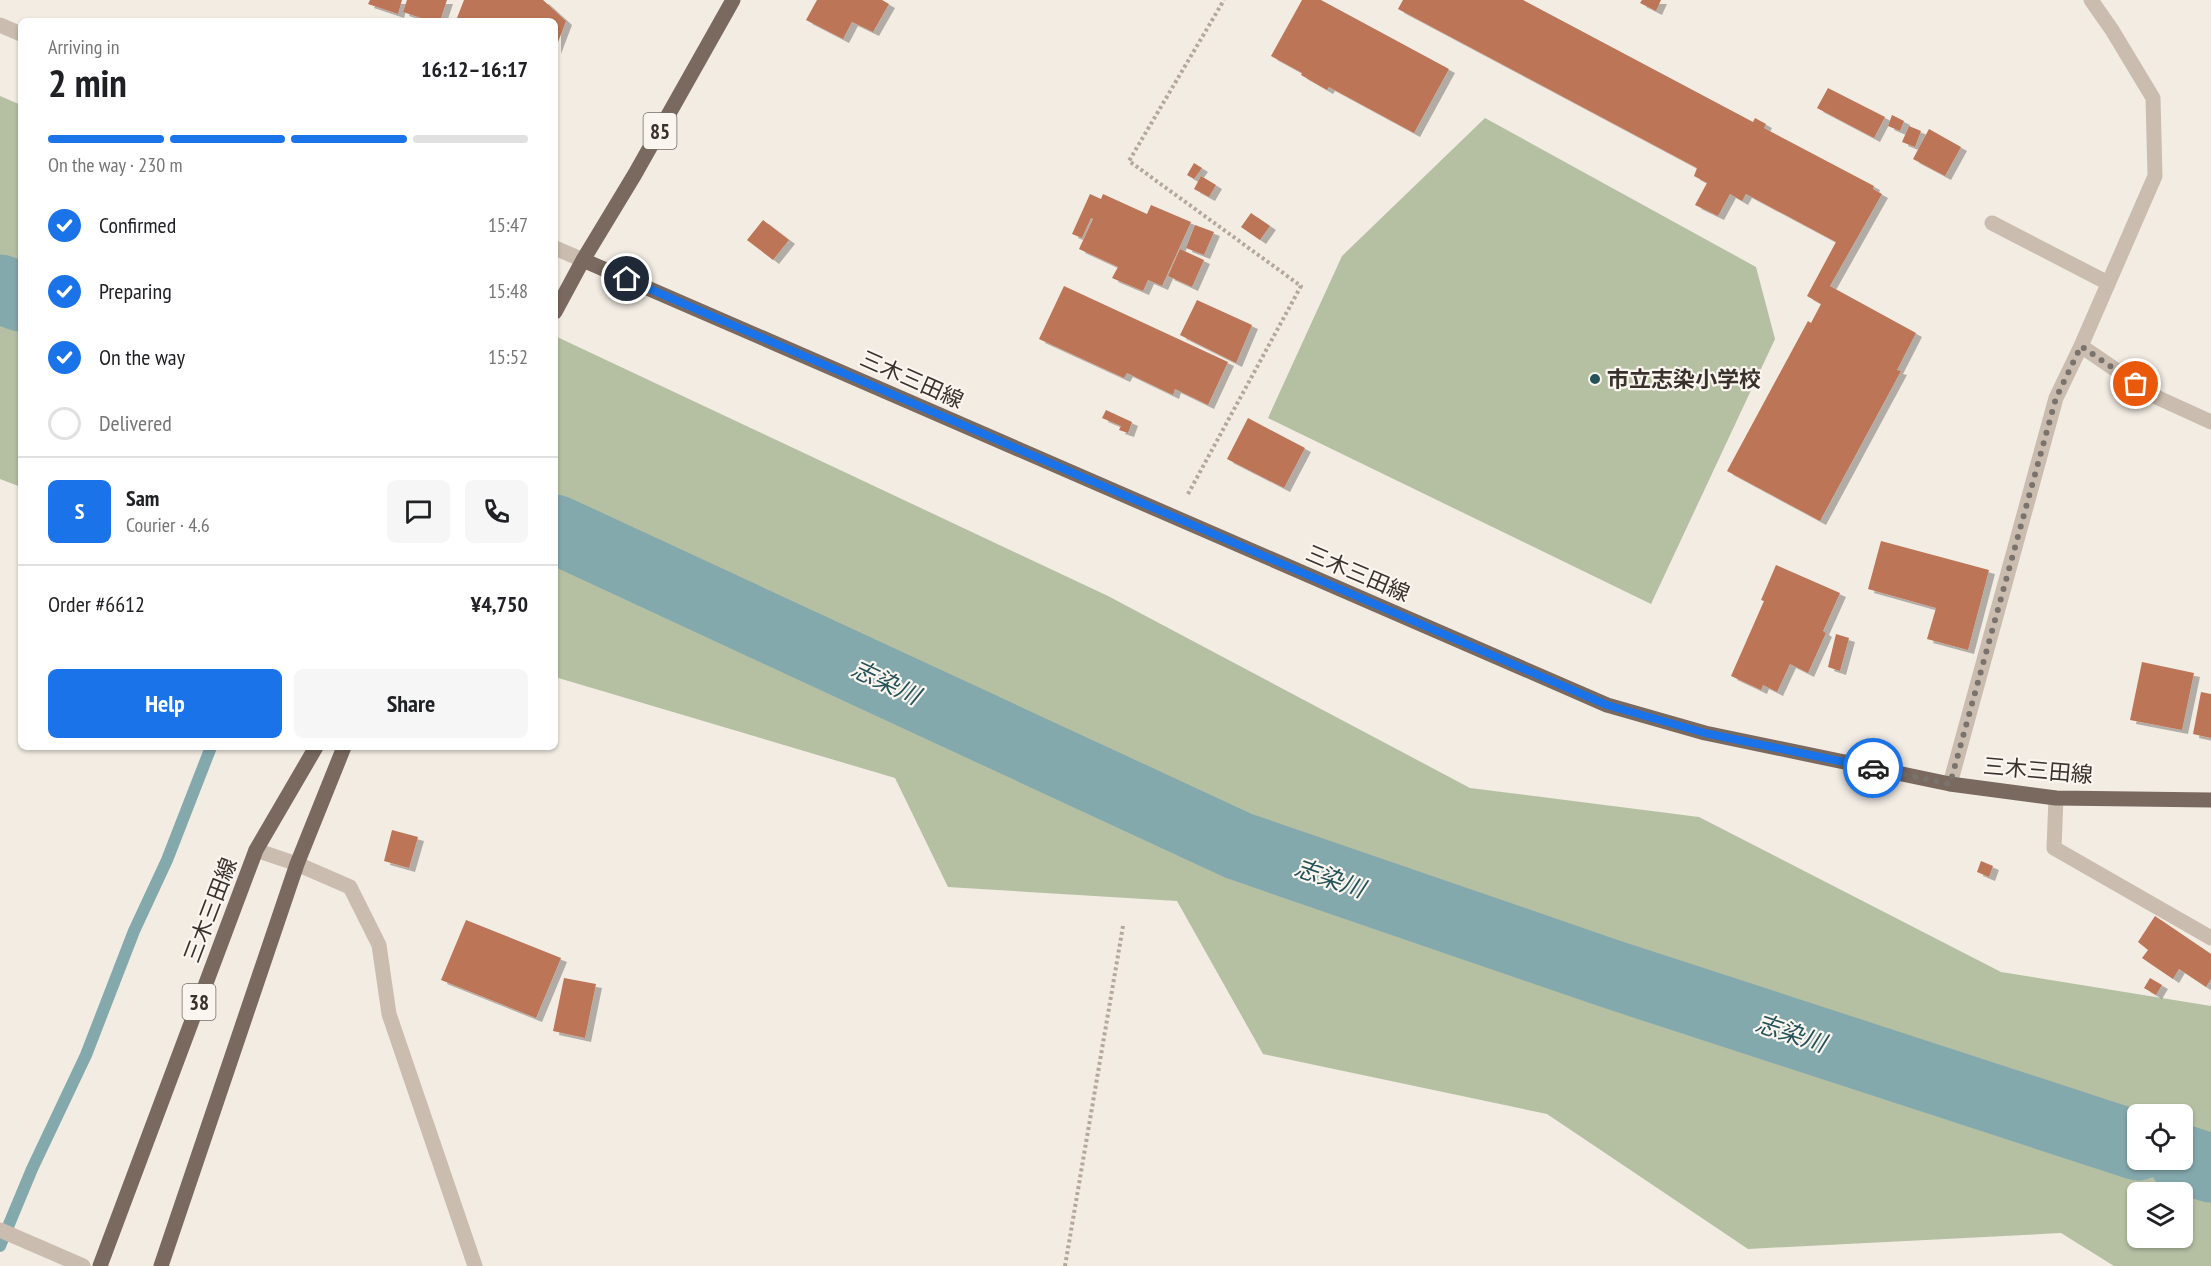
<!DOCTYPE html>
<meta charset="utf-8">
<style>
:root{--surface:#fff;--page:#f6f6f6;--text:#202124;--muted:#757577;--line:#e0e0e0;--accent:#1a73e8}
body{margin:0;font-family:"PT Sans Narrow","Noto Sans JP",sans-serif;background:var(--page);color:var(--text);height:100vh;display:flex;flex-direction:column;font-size:22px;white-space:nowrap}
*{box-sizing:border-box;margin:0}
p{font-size:20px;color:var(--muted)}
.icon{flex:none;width:33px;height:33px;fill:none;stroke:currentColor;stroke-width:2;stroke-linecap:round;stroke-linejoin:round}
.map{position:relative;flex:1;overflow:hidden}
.drawer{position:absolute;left:18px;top:18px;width:540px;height:732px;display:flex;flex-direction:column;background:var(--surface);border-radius:9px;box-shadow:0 2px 4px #0004}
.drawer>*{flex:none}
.fabs{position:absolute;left:2127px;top:1104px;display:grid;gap:12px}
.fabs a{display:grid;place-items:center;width:66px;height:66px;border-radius:9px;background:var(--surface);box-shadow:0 2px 4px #0004;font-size:30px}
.pin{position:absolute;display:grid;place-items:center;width:51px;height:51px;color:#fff;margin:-26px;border:3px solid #fff;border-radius:50%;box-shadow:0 2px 6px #0007}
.courier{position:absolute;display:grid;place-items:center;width:60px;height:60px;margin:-30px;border:4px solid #1a73e8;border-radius:50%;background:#fff;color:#222;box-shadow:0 2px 8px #0007}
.headline em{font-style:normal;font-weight:700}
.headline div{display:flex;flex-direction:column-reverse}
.headline{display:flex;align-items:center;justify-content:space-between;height:102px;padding:0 30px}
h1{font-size:39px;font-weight:700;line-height:45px}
.bar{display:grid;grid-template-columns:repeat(4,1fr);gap:9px 6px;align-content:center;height:72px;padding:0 30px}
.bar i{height:8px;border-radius:4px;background:var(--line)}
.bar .active{background:var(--accent)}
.bar p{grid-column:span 4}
.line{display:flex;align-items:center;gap:15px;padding:0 30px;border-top:2px solid var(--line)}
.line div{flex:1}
.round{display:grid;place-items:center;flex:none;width:63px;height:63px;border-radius:9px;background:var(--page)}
ol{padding:0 30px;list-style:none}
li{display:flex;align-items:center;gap:18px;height:66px}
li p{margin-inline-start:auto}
li .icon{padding:6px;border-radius:50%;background:var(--accent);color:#fff;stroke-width:4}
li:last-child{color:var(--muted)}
li i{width:33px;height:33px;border:3px solid var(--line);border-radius:50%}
.primary-button{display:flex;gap:12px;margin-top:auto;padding:12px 30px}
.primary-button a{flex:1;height:69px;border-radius:9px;background:var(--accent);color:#fff;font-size:24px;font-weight:700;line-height:69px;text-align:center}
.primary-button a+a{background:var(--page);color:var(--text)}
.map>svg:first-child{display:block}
.green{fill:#b5c0a3;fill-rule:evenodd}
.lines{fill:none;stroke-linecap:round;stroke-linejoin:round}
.stream{stroke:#84a9ad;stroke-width:12}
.river{stroke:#84a9ad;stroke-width:69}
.building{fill:#bc7557;filter:url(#shadow)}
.path{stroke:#b5a799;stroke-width:4;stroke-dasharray:3 3;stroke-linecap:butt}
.minor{stroke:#cabdaf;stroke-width:15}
.major{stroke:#7a695f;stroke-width:15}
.done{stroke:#7a726c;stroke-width:6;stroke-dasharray:0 10.8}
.route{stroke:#1a73e8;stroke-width:8}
.poi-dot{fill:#255258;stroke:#faf5ef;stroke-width:2}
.labels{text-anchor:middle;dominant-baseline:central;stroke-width:4.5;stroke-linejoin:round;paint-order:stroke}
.shield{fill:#faf5ef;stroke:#736c66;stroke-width:1.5}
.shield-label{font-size:21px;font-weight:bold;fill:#39312c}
.street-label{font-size:22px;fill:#39312c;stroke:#faf5ef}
.poi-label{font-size:22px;font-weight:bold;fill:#39312c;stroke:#faf5ef;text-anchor:start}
.water-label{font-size:24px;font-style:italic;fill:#255258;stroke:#faf5ef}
</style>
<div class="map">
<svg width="2211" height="1266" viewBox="0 0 2211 1266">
<defs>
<filter id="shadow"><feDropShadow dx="6" dy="4" stdDeviation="0" flood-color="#0004"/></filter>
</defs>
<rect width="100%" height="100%" fill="#f2ece3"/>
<path class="green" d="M0 96 21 105V487L0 479Z
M1485 118 1756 267 1775 339 1651 604 1268 418 1342 256Z
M555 336 1108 596 1470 788 1699 817 2001 972 2211 1006V1266H2114L2061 1233 1748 1249 1547 1114 1263 1054 1177 901 948 887 895 778 555 677ZM2182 1114V1160H2138V1114ZM2182 1192V1238H2138V1192Z"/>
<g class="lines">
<path class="stream" d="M0 1246 32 1169 86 1055 134 931 167 860 211 747"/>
<path class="river" d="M0 289 21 297
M555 529 1239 846 1608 973 2138 1146
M2182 1159 2211 1168"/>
</g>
<path class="building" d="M370 0H402L398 14 368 4Z
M407 0H447L440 21H430L403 12Z
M464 0H543L566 21 555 50V21H466L457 18Z
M817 0H882L889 4 873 32 852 22 843 39 806 20Z
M1302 0H1321L1449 69 1414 133 1329 87 1327 90 1301 75 1302 73 1271 56Z
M1403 0H1523L1753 122 1755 118 1766 124 1764 128 1874 186 1873 189 1882 194 1830 286 1916 333 1897 370 1901 371 1820 521 1727 471 1808 321 1811 323 1821 304 1807 296 1836 242 1746 194 1742 201 1730 194 1718 216 1695 205 1707 183 1694 176 1697 168 1398 9Z
M1642 0H1661L1656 11 1640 3Z
M1828 88 1885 117 1874 138 1817 108Z
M1892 115 1904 121 1900 131 1888 126Z
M1909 126 1921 131 1915 147 1902 142Z
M1929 129 1961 147 1945 176 1913 159Z
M1194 163 1202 168 1194 179 1187 175Z
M1201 176 1216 185 1209 197 1194 189Z
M1090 194 1101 199 1103 194 1147 214 1151 205 1191 222 1162 286 1148 280 1143 291 1112 278 1118 267 1079 249 1093 219 1091 218 1082 238 1072 234Z
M1251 213 1270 226 1260 240 1241 227Z
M763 220 789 240 773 260 747 240Z
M1195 225 1214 232 1204 255 1186 248Z
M1180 249 1204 260 1192 287 1168 276Z
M1064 286 1228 362 1208 405 1175 389 1173 395 1127 373 1124 378 1039 339Z
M1197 300 1252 325 1236 363 1180 335Z
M1106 410 1132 422 1128 433 1119 430 1121 426 1102 418Z
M1248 418 1305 448 1284 488 1227 459Z
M1881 541 1989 570 1968 650 1927 639 1936 608 1868 589Z
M1776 565 1840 593 1823 631 1826 633 1808 673 1790 664 1777 692 1763 685 1761 690 1731 676 1764 601 1761 600Z
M1836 634 1849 638 1840 671 1828 667Z
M2142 662 2194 673 2182 730 2130 720Z
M2201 692 2211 694V738L2193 734Z
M392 830 418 837 409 868 384 861Z
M1981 861 1993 866 1989 877 1977 872Z
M2155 916 2211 954V979L2206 987 2179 969 2173 979 2142 958 2148 950 2138 942Z
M466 920 561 958 536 1018 441 980Z
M564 978 596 984 585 1038 553 1031Z
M2150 978 2162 985 2156 995 2144 988Z"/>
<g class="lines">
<path class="path" d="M1188 494 1301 286 1129 161 1224 0
M1065 1266 1123 926"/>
<path class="minor" d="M0 25 21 34
M1992 223 2108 283
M555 248 583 260
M2081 346 2154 396 2211 422
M1950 784 2056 398 2081 346 2155 176 2153 98 2112 30 2091 0
M2056 798 2054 848 2211 938
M256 850 297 864 350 887 379 945 389 1014 475 1266
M0 1230 83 1266"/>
<path class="major" d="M583 260 1607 705 1705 733 1950 784 2056 798 2211 800
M555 312 583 260 635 174 733 0
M100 1266 256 850 316 747
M161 1266 297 864 344 747"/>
</g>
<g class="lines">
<path class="done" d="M1873 768 1950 784 2056 398 2081 346 2136 384"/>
<path class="route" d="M627 279 1607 705 1705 733 1873 768"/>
</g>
<circle class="poi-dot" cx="1595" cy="379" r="6"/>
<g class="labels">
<g class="shield">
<rect x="643.5" y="113" width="33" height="36" rx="4.5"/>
<rect x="182.5" y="984" width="33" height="36" rx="4.5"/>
</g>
<g class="shield-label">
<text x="660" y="131">85</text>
<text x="199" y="1002">38</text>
</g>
<g class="street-label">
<text transform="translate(912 379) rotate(24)">三木三田線</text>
<text transform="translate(1358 573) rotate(23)">三木三田線</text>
<text transform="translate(2038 770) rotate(5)">三木三田線</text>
<text transform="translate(210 910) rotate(-69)">三木三田線</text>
</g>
<g class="poi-label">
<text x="1607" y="379">市立志染小学校</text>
</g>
<g class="water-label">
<text transform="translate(886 682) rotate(25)">志染川</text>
<text transform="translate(1330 878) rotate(19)">志染川</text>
<text transform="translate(1791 1033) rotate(18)">志染川</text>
</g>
</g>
</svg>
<div class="fabs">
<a><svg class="icon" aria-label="locate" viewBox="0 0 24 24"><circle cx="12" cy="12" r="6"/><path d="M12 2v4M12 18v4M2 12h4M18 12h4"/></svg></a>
<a><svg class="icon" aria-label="layers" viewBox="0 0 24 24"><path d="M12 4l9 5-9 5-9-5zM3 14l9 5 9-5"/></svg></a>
</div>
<div class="pin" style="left:2136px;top:384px;background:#ea580c"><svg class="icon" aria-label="bag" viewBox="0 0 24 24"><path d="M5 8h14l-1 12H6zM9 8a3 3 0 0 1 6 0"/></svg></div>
<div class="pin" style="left:627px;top:279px;background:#1f2937"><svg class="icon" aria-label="home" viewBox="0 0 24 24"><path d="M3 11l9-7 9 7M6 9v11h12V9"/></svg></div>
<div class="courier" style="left:1873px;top:768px"><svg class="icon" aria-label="car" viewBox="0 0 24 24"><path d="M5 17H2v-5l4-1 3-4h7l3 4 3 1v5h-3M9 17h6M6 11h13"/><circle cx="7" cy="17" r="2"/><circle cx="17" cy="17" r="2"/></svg></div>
<section class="drawer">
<div class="headline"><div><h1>2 min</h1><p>Arriving in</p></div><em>16:12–16:17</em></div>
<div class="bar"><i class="active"></i><i class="active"></i><i class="active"></i><i></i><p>On the way · 230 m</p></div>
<ol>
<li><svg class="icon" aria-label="check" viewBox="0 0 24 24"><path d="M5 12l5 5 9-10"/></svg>Confirmed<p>15:47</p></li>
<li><svg class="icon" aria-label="check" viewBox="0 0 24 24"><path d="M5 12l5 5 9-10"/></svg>Preparing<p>15:48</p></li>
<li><svg class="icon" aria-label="check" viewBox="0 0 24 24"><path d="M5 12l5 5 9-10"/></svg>On the way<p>15:52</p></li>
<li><i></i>Delivered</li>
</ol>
<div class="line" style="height:108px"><b class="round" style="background:var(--accent);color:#fff">S</b><div><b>Sam</b><p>Courier · 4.6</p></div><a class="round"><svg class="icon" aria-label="chat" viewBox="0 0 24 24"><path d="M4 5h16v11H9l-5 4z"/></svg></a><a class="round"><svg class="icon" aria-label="phone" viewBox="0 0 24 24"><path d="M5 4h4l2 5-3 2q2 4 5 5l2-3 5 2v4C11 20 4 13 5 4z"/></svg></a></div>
<div class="line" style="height:78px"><div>Order #6612</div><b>¥4,750</b></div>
<div class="primary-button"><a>Help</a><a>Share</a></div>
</section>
</div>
